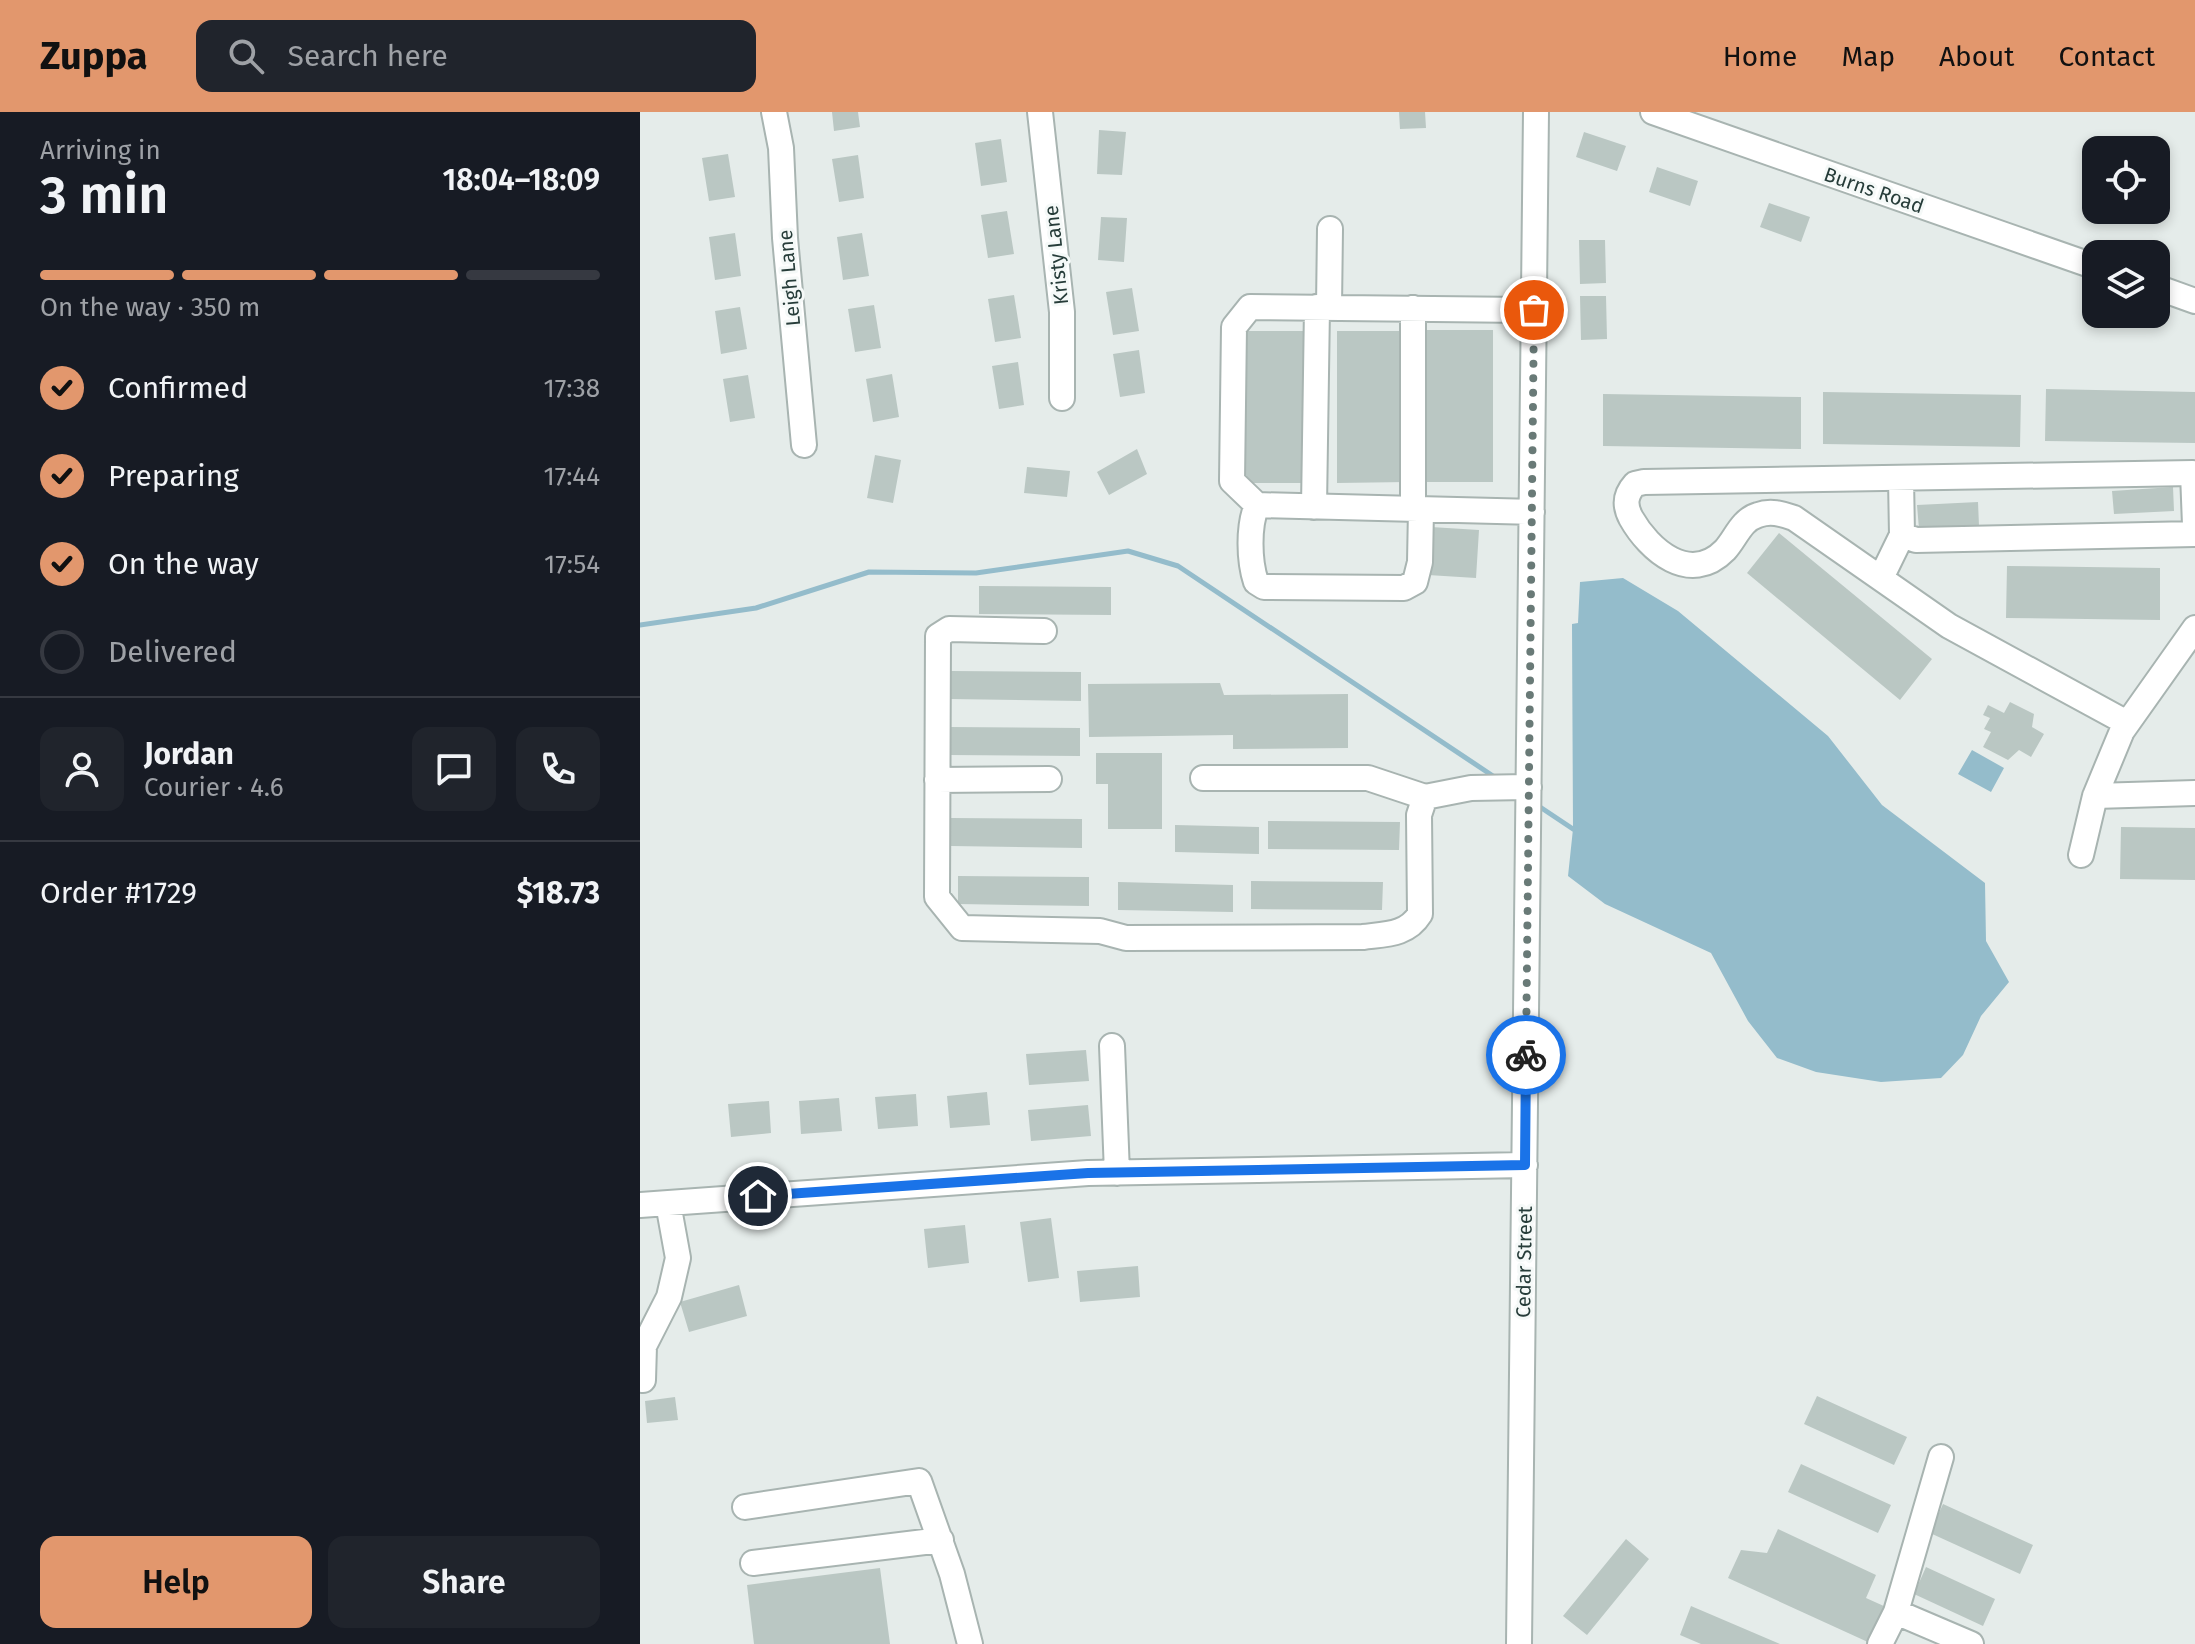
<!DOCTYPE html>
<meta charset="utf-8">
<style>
:root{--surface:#171b24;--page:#20242c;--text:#f1f3f6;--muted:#9ea1a6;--line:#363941;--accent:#e2976d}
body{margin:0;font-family:"Fira Sans",sans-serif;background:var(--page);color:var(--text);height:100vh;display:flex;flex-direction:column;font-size:30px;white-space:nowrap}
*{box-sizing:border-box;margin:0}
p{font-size:26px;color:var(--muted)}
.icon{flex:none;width:44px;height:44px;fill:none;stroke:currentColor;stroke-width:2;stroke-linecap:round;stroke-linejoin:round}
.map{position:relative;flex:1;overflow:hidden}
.side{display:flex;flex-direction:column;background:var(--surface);width:640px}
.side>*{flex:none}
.buttons{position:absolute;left:1442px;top:24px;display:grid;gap:16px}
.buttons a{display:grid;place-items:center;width:88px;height:88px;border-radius:16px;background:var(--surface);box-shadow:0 4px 12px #0003;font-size:40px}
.pin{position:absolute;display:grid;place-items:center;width:68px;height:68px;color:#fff;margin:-34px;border:4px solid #fff;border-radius:50%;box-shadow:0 2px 8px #0007}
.courier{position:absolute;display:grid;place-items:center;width:80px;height:80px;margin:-40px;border:6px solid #1a73e8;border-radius:50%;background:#fff;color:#222;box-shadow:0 2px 10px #0007}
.overview em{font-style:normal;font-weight:600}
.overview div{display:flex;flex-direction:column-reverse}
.overview{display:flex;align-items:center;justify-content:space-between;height:136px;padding:0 40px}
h1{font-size:52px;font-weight:600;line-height:60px}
.bar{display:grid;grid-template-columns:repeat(4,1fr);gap:12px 8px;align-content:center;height:96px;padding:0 40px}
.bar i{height:10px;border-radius:6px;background:var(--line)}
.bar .on{background:var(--accent)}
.bar p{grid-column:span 4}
.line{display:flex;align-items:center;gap:20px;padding:0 40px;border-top:2px solid var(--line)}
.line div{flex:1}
.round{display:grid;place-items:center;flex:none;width:84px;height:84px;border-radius:16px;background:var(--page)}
ol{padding:0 40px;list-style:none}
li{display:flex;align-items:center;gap:24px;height:88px}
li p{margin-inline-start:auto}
li .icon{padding:8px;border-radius:50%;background:var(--accent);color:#111;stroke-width:4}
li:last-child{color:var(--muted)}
li i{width:44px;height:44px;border:4px solid var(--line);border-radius:50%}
.button{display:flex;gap:16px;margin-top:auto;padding:16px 40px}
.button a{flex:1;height:92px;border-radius:16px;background:var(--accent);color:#111;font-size:32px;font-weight:600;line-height:92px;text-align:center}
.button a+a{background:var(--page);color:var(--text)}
header{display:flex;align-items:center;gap:48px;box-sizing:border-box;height:112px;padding:0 40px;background:var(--accent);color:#111}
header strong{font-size:38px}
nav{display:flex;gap:44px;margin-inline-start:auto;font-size:28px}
.search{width:560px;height:72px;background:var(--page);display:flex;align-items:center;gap:20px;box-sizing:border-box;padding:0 28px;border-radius:16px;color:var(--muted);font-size:30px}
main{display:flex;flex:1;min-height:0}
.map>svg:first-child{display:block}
.water{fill:#94bccb}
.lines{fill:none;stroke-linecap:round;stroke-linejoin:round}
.stream{stroke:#94bccb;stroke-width:5}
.building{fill:#bac7c3}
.minor-casing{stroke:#a8b4b1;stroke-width:28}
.minor{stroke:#fff;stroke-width:24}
.done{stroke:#697a77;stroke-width:8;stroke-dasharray:0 14.4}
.route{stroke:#1a73e8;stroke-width:10}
.labels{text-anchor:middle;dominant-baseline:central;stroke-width:6;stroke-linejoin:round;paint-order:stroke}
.street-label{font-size:20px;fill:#263c39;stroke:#f5f9f8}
</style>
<header>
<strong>Zuppa</strong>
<div class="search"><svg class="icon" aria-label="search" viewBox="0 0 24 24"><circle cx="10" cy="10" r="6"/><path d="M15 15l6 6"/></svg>Search here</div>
<nav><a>Home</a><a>Map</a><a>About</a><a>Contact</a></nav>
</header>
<main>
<section class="side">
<div class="overview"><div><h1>3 min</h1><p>Arriving in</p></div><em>18:04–18:09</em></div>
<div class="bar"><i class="on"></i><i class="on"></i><i class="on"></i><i></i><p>On the way · 350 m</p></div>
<ol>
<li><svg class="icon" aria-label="check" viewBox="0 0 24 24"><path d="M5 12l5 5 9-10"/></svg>Confirmed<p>17:38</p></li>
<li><svg class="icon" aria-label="check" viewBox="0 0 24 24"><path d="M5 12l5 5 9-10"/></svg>Preparing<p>17:44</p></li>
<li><svg class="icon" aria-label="check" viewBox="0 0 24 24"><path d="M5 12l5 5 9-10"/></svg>On the way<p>17:54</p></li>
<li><i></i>Delivered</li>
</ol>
<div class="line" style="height:144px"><a class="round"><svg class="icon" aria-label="person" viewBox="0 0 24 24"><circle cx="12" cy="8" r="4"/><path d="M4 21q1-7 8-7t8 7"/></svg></a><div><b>Jordan</b><p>Courier · 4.6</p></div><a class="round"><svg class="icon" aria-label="chat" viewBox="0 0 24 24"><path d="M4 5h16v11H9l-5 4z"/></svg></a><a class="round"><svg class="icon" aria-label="phone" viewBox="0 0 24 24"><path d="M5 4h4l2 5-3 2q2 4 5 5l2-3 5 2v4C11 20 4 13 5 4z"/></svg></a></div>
<div class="line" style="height:104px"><div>Order #1729</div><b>$18.73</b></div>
<div class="button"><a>Help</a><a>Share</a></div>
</section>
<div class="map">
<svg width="1555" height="1532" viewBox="0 0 1555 1532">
<rect width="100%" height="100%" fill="#e5ecea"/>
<path class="water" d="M983 466 1038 499 1188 624 1242 693 1345 771 1346 829 1369 870 1341 904 1323 943 1301 966 1241 970 1176 960 1137 946 1108 909 1071 841 965 792 928 764 933 717 932 512 938 511 940 470Z
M1332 638 1364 656 1351 680 1318 662Z"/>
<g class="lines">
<path class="stream" d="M0 513 116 496 229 460 336 461 488 439 538 454 856 666
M897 693 933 717"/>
</g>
<path class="building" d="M192 0H218L220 15 194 19Z
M759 0H785L786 16 760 17Z
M459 18 486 20 482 63 457 62Z
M944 20 986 34 977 59 936 45Z
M361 27 367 70 341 74 335 31Z
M88 42 95 85 69 89 62 46Z
M218 43 224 86 199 90 192 47Z
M1017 55 1058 69 1050 94 1009 80Z
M1129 91 1170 105 1161 130 1120 115Z
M367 99 374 142 348 146 341 103Z
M461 105 487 106 484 150 458 148Z
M95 121 101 164 75 168 69 125Z
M222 121 229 164 203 168 197 125Z
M939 128H965L966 171 940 172Z
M492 176 499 219 473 223 466 180Z
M374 183 381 226 355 230 348 187Z
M940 184H966L967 227 941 228Z
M234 193 241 236 215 240 208 197Z
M100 195 107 237 81 242 75 199Z
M783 218H853V370H783Z
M598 219H668V371H598Z
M697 219H767V370L697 371Z
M499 238 505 281 480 285 473 242Z
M378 250 384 293 359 297 352 254Z
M252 262 259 305 233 310 226 267Z
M108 263 115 306 90 310 83 267Z
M1406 277 1555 280V331L1405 329Z
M1183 280 1381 283 1380 335 1183 332Z
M963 282 1161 285V337L963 334Z
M497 337 507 362 469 383 457 360Z
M235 343 261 348 253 391 227 386Z
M387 355 430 359 427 385 384 381Z
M1533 375 1534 399 1474 402 1472 379Z
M1338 390 1339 414 1279 417 1277 393Z
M791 415 839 418 836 466 788 463Z
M1139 421 1292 547 1260 588 1107 461Z
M1367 454 1520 456V508L1366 506Z
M339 474 471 475V503L339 502Z
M310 559 441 560V589L310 587Z
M580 571 584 583 708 582V636L593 637V623L449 625 448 572Z
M1370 590 1394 602 1392 615 1404 622 1391 645 1379 638 1368 648 1343 635 1351 620 1344 617 1350 606 1343 603 1348 593 1364 601Z
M309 615 440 616V644L309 643Z
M456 641H522V717H468V672H456Z
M311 706 442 707V736L311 734Z
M628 709 760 710 759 738 628 737Z
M535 713 619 715V742L535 740Z
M1481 715 1555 716V768L1480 767Z
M318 764 449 765V794L318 792Z
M611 769 743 770 742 798 611 797Z
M478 770 593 773V800L478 798Z
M446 938 449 969 389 973 386 942Z
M347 980 350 1013 310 1016 307 984Z
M276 982 278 1014 238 1017 235 985Z
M199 986 202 1019 161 1022 159 989Z
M129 989 131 1021 91 1025 88 992Z
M448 993 451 1024 391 1029 388 998Z
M411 1106 419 1166 388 1170 380 1110Z
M325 1113 329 1151 288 1156 284 1117Z
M498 1154 500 1185 440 1190 437 1159Z
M99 1173 107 1204 49 1220 40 1190Z
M1177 1284 1267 1325 1254 1353 1164 1312Z
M35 1285 38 1308 7 1311 5 1289Z
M1161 1352 1251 1393 1238 1421 1148 1380Z
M1303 1392 1393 1433 1380 1462 1290 1421Z
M1138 1417 1236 1463 1226 1486 1246 1495 1230 1531 1088 1466 1101 1438 1127 1441Z
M986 1427 1009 1447 947 1523 923 1504Z
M1286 1455 1355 1487 1343 1514 1274 1482Z
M240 1456 250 1532H114L107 1473Z
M1051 1494 1140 1532H1061L1040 1523Z"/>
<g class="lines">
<g class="minor-casing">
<path id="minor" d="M134 0 141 36 145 126 164 333
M400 0 422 200V286
M1013 0 1456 155
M1516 175 1555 189
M689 195 690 117
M773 196V397
M617 393C608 414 609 449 616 470L624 475 764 476 775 470 780 450 781 397
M674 395 677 195
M892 400 617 393 592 369 594 215 610 195 894 198
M1262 423 1276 428 1555 422
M1241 466 1262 423 1261 366
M404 519 309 517 298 524 297 785 322 816 460 819 486 826 723 825C746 822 767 823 780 802L779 703 785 685 831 676 889 675
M1487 611 1309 514 1154 406C1142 402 1131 398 1118 403 1101 408 1096 426 1085 438 1050 474 1009 438 991 406 984 393 985 383 995 372L1004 370 1553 361 1555 413
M563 666H728L785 685
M297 668 409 667
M1455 684 1555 681
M1441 743 1455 684 1482 619 1555 516
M472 934 477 1061
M0 1093 448 1061 885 1053
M3 1268 4 1234 29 1185 38 1146 28 1091
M105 1395 279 1369 312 1462 330 1532
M113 1451 301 1428
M1256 1500 1331 1532
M879 1532 896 0
M1240 1532 1256 1500 1301 1345"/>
</g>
<use href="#minor" class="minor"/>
</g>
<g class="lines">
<path class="done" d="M886 943 894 198"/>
<path class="route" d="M118 1084 448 1061 885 1053 886 943"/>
</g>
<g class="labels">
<g class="street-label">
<text transform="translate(1234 78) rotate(19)">Burns Road</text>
<text transform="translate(416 143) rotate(-96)">Kristy Lane</text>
<text transform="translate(149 166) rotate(-95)">Leigh Lane</text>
<text transform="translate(884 1150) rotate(-89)">Cedar Street</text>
</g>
</g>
</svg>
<div class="buttons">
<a><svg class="icon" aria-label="locate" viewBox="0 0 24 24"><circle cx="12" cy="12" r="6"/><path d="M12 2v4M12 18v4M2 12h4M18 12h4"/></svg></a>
<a><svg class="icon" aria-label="layers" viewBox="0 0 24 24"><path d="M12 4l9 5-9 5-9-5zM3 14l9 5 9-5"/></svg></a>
</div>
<div class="pin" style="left:894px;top:198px;background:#ea580c"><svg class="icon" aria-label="bag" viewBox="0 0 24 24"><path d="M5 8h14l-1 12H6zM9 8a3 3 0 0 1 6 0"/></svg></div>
<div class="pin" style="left:118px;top:1084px;background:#1f2937"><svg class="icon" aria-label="home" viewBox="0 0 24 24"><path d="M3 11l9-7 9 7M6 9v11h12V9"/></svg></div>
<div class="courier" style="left:886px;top:943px"><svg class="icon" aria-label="bike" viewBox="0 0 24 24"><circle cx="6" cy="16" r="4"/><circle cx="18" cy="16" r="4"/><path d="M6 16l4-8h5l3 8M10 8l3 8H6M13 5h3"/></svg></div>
</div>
</main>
